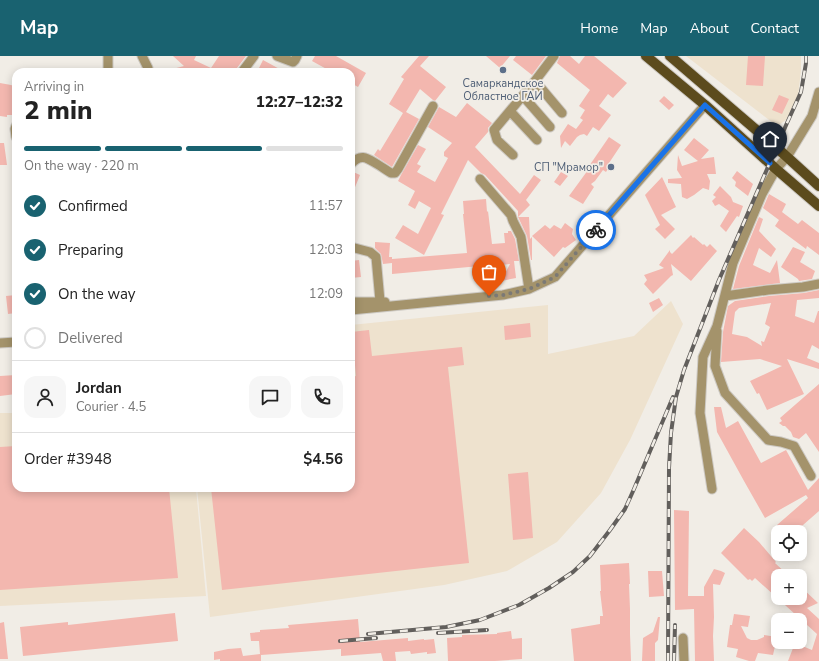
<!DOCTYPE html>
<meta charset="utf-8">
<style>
:root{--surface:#fff;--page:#f6f6f6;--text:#222;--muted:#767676;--line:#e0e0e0;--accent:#196270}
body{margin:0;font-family:"Nunito Sans",sans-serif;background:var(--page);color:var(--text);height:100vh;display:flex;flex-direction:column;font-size:15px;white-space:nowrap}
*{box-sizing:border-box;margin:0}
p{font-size:13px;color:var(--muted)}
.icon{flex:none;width:22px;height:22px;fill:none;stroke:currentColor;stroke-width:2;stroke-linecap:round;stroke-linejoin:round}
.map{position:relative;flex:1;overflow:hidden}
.details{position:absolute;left:12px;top:12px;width:343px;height:424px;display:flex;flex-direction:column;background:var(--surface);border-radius:12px;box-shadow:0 2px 10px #0003}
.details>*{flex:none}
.controls{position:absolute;left:771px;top:469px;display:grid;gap:8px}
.controls a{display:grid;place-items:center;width:36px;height:36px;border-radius:8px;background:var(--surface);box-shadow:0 2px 10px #0003;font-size:20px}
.pin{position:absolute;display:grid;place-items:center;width:34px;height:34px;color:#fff;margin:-41px -17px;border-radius:50% 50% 50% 0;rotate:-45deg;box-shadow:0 0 4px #0007}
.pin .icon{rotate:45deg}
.courier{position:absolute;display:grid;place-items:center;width:40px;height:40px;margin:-20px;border:3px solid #1a73e8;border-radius:50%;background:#fff;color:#222;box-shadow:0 1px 5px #0007}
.summary em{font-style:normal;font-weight:800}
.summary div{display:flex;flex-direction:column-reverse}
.summary{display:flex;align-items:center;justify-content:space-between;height:68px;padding:0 12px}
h1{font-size:26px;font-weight:800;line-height:30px}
.bar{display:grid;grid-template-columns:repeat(4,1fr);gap:6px 4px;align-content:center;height:48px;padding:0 12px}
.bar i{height:5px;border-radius:3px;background:var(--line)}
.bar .active{background:var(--accent)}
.bar p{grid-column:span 4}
.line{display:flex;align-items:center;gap:10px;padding:0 12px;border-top:1px solid var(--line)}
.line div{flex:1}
.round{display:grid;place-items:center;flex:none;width:42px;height:42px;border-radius:12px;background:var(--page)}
ol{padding:0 12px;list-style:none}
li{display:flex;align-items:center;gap:12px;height:44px}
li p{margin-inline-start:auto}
li .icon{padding:4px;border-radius:50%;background:var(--accent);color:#fff;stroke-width:4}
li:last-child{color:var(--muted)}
li i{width:22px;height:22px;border:2px solid var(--line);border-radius:50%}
header{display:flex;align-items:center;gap:24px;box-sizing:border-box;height:56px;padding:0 20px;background:var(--accent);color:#fff}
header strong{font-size:19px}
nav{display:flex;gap:22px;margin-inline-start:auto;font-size:14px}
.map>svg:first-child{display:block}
.industrial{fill:#eee2ce}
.building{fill:#f3b7af;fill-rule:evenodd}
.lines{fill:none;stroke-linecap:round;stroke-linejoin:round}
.minor-casing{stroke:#cdc9c3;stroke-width:11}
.major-casing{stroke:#cdc9c3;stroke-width:12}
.minor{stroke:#a4936b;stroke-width:9}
.major{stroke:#5c4b1d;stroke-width:10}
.rail-casing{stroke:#625f5c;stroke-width:4}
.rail{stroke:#f1ede6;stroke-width:2.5;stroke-dasharray:8;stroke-linecap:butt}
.done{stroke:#7b7975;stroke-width:4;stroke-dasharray:0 7.2}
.route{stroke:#1a73e8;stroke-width:5}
.service-dot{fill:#5c6f8a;stroke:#f1ede6;stroke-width:1.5}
.labels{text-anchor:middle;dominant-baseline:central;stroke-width:3.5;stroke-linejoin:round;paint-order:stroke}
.service-label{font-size:11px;fill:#4e5e75;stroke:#f1ede6}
</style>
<header>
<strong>Map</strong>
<nav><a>Home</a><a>Map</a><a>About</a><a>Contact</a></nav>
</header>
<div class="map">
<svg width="819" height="605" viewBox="0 0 819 605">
<rect width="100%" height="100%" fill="#f1ede6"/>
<path class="industrial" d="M686 0H801V14L798 41 786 64 777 70Z
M671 245 683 268 630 384 601 437 557 486 507 515 444 529 210 561 197 432H351V269L548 249V298L634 280Z
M0 357H16V432H196L206 540 0 550Z"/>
<path class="building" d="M173 0H196L194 4 211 12 219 0H246L237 12 236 16H227L220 12 218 15 220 16H170L169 14 184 10Z
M315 0H336L366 17 358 31 351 27V16H332L312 5Z
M419 0H429L420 10 446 31 435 45 433 44 420 33 406 56 419 63 392 111 374 99 378 93 380 95 403 57 389 48 404 23 401 21Z
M486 0H510L500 12Z
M516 0H546L532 19 513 4Z
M560 0H570L579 8 585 0H594L627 27 613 42 608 38 599 50 611 59 599 75 593 71 587 80 584 78 580 79 577 81 570 90 565 85 561 92 560 80 568 68 576 73 583 64 580 62 585 54 579 50 590 34 557 7Z
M748 0H765L763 30 746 29Z
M263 4 285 16H257Z
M0 27 11 29 16 31V59H7V61L0 60Z
M779 39 789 43 782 58 772 54Z
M664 40 674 49 669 54 659 45Z
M467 47 492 67 488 72V76L475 91 520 138 534 119 541 124 526 144 530 149 518 161H529L530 183 532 181V204H531L527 180 519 163 518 161V155L485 119 481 117 468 104 441 158 444 159 424 199 395 182 403 169 418 178 431 152 419 145 415 153 408 149 415 135 398 125 401 119 418 89 426 93 417 108 421 110 417 116 435 126 448 102 444 100V96L452 87 428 71 439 51 456 61Z
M609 81 621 89 607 110 609 111 606 116 603 114 595 125 591 128 594 131 583 148 569 140 588 114 587 113Z
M694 82 709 94 701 103 714 101 716 118H707L710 125 709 134 703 132 694 139 687 143 682 141 681 128 668 127V123L682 122 677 114 678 99 682 110 698 105 684 94Z
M0 87H4L7 109H0Z
M351 115 360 119 351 141Z
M737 115 753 128 748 140 735 130 736 126 732 122Z
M561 116 568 120 560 130 554 126Z
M662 121 676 151 661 159 675 173 665 183 655 173 660 169 645 139Z
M720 130 731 141 733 146 743 150 739 161 737 160 726 176 720 170 729 155 719 148 715 150 712 145 716 141 713 139Z
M769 138 786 148 782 156 798 168 802 164 819 177V199L807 190 806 193 775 170 779 164 763 152Z
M486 143 487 156 488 155 492 188 505 187 504 177H508V175H511L515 183 519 205H514L516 222 501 225 510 208 491 210V209L392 218V207L383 208 381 198 375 192V186L390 187 389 201H392V203L467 197 463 158H464L463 145Z
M759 161 763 163 759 175 776 193 771 201 759 192 753 209 770 217 777 204 780 227 733 233 739 210Z
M565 167 573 173 572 178 576 184 565 192 563 191 554 201 532 180 545 169 550 173 554 169 561 173Z
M691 179 693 182 694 181 703 189 704 188 707 191 710 188 717 195 691 225 671 208 673 219 671 220 653 238 644 228 647 224 644 219 664 212 659 209 670 194V196L672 198Z
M793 191 805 196 800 206 815 215 812 223 799 225 798 223 781 211Z
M359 204 361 221 351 222V205Z
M819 234V242L797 244 795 260 814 267 818 255H819V293L812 289 807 302 819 307V313L787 303 804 338 767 354 759 337 757 338 750 325 782 310 760 303 721 306 723 276 728 250 735 245 769 240 804 237ZM771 247 765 268 770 271 764 286 761 285 762 290 747 281 732 278 735 256 739 252Z
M16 239V257L8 258 6 240Z
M659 242 663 249 653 256 649 247Z
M530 267 531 281 505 284 504 270Z
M369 274 372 300 462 291 464 309 448 311 469 507 222 534 211 432H351V321L356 320 354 299H351V276Z
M16 319V338L0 340V320Z
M819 328V396L806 377 799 383 793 381 791 376 785 370H783L779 367 782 365 780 362Z
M714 351H721L726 372 738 365 761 407 786 394 808 434 819 422V455L795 476H783L777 469 808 442 806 439 765 462 744 425 717 376Z
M16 390V432H169L178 522 0 534V391Z
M528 416 533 482 513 484 508 418Z
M674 454 689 455 688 540H704V531L714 513 721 515 725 517 720 529 713 528 714 561 713 580 714 605H695L694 553 675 554Z
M744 472 759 486 776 506 775 507 789 520H778V542H800V530L818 547 807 552 819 563V605H788L795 587 812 594 817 578 755 522 752 525 750 523 748 524 721 497Z
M629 507 630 528H629L630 553V578L631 605H574L571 573 600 568V560H603L600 535H601L600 509Z
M648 515H662L664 540 649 541Z
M175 557 178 585 23 600 20 571 68 566V569Z
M734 558 750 560 748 571 741 570 747 582 751 584H757L764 581V579L777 581 773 599 758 597 755 605H749L736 601 738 593 727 591 730 569H732Z
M658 561H660L658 584 655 587V605H642L643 582 653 576Z
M358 563 360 586 408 582V585L424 583V584L434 583 436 597 427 598V596L411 598 410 595 395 596 396 605H383L381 597 341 600V593L261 599V605H220V603L214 604V596L228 593 241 592 243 600 260 598 259 585H251L250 577 260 576V574L289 572 288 569Z
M4 566 8 603H0V567Z
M511 575 512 583 522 582V603L495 605H448L447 582 462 581V579L497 578V577Z"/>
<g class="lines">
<g class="minor-casing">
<path id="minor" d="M108 0V16
M142 0 148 12
M277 0 293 6 295 4 297 0
M242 16 254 0
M535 25 562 57
M523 40 550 71
M510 55 537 84
M16 70 15 73 16 81
M513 99 497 84 494 74 535 25 554 0
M351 108C361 97 367 102 377 108 382 111 386 114 391 117H395L398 113 433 50
M480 123 511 159 513 165 521 181 529 233
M351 191 370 196 376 201 380 245
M725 240 768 234 803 231 819 228
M351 246H385
M351 254 503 239 529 233 555 221 705 49
M717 275 715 310 725 337 768 384 781 386 794 390 811 420
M0 287 16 286
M712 433 700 357 703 301 717 270 733 207 762 138 776 113 787 101 812 60 819 36
M683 582 684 605"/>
</g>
<g class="major-casing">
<path id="major" d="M646 0 705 49 776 113 819 150
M670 0 776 91 819 130"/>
</g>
<use href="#minor" class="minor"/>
<use href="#major" class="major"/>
<g class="rail-casing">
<path id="rail" d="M438 577 487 574
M368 578 446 571 480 564 519 549 549 532 573 516 590 500 610 474 625 453 634 433 673 341
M340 585 376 582
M668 605 669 412 671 377 676 341 684 314 719 224 787 67 801 36 806 7V0
M674 605 675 569"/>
</g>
<use href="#rail" class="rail"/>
</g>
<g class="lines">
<path class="done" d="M489 240 503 239 529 233 555 221 596 174"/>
<path class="route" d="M596 174 705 49 770 107"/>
</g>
<g class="service-dot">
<circle cx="503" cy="14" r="4"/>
<circle cx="611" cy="111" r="4"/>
</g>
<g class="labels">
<g class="service-label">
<text x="503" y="27">Самаркандское<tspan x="503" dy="13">Областное ГАИ</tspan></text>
<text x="603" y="111" text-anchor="end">СП "Мрамор"</text>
</g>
</g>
</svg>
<div class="controls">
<a><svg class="icon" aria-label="locate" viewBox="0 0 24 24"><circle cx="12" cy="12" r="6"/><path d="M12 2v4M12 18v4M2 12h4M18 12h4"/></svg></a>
<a>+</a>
<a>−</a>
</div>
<div class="pin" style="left:489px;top:240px;background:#ea580c"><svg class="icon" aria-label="bag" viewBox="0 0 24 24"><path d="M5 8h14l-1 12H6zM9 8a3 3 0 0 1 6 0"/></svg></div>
<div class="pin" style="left:770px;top:107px;background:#1f2937"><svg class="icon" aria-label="home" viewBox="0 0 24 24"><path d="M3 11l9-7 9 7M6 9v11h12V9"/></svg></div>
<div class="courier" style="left:596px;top:174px"><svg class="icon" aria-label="bike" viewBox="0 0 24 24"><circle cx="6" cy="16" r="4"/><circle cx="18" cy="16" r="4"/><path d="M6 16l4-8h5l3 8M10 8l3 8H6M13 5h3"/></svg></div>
<section class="details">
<div class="summary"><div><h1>2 min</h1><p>Arriving in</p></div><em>12:27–12:32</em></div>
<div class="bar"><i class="active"></i><i class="active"></i><i class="active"></i><i></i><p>On the way · 220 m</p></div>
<ol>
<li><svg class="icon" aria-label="check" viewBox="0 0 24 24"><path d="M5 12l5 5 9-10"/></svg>Confirmed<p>11:57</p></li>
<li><svg class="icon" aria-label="check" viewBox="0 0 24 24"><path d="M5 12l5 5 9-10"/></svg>Preparing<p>12:03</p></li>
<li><svg class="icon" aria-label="check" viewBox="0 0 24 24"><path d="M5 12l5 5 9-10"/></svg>On the way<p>12:09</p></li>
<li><i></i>Delivered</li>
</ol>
<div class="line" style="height:72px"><a class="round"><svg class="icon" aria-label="person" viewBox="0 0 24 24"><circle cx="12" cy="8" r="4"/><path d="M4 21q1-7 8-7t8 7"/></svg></a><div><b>Jordan</b><p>Courier · 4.5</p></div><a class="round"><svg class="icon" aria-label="chat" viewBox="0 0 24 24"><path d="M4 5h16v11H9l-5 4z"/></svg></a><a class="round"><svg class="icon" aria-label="phone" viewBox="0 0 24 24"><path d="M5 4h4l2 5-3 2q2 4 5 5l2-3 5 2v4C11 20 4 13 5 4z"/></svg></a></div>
<div class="line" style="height:52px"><div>Order #3948</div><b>$4.56</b></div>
</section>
</div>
